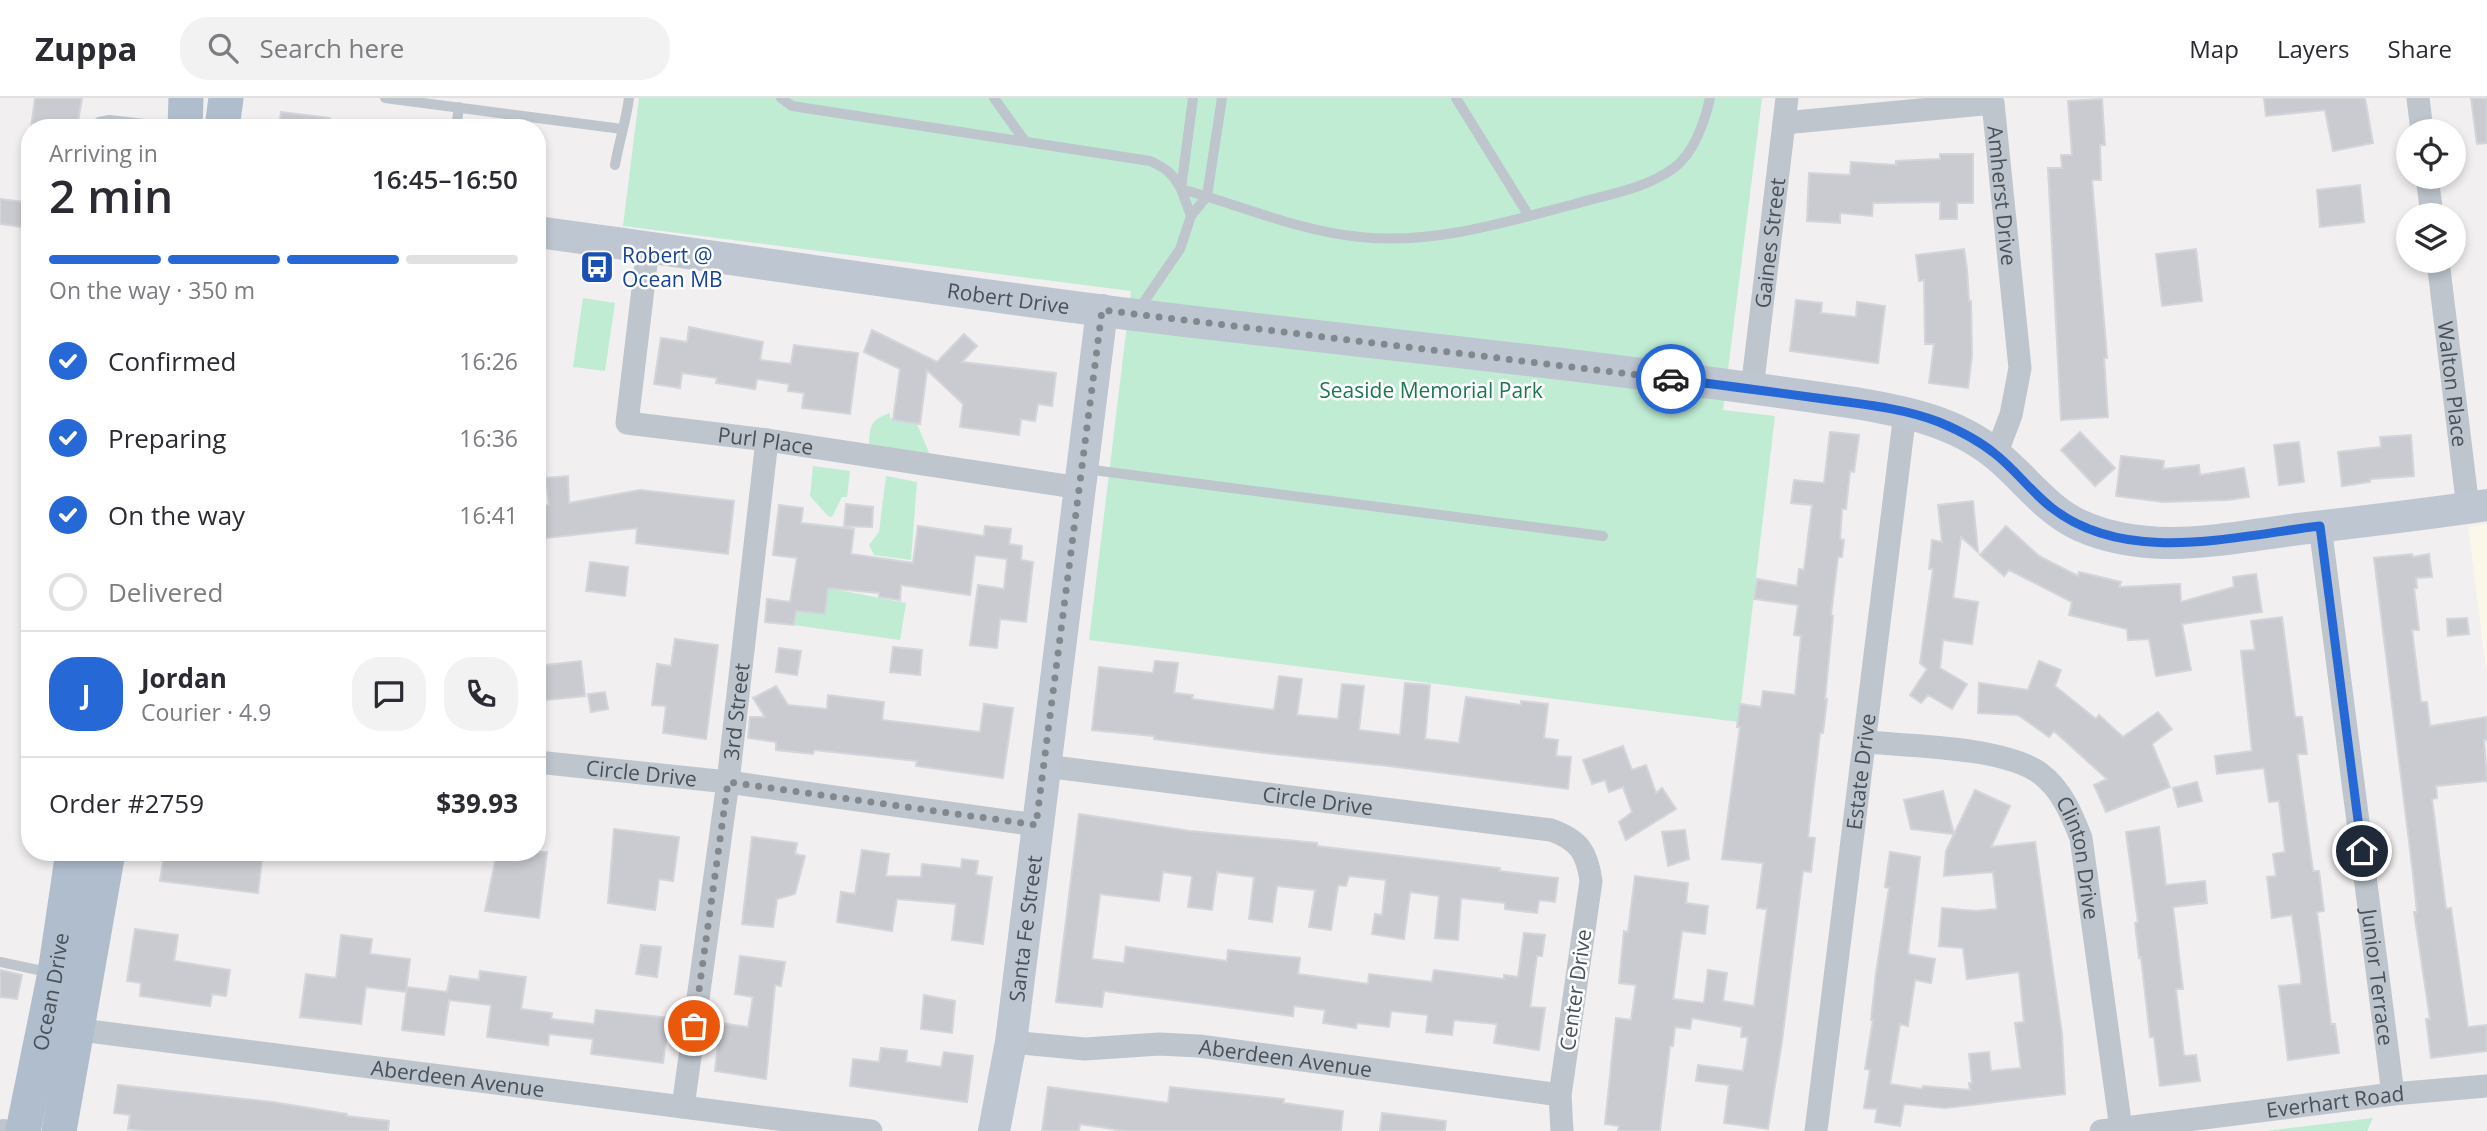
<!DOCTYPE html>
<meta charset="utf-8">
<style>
:root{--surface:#fff;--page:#f2f2f3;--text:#2b2b33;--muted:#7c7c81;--line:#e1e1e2;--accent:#2668d5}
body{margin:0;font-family:"Open Sans",sans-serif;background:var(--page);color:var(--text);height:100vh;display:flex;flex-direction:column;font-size:26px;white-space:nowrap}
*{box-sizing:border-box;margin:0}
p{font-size:23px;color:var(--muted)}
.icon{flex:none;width:38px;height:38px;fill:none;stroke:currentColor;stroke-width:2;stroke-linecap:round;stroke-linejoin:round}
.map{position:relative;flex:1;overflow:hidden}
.sheet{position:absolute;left:21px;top:21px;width:525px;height:742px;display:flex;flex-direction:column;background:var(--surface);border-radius:28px;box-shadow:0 4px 10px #0003}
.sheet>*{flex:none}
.controls{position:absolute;left:2396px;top:21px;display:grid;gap:14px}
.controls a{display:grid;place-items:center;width:70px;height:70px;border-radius:50%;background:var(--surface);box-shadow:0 4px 10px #0003;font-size:35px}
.pin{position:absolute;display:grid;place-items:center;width:60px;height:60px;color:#fff;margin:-30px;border:4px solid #fff;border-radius:50%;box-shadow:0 2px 7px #0007}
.courier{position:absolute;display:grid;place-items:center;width:70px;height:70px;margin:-35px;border:5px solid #2668d5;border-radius:50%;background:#fff;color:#222;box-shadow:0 2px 9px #0007}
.summary em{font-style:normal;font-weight:600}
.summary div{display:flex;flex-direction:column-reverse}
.summary{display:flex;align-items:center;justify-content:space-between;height:119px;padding:0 28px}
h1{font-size:46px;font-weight:600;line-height:52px}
.bar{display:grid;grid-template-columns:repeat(4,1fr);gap:10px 7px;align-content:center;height:84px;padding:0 28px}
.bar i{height:9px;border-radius:5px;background:var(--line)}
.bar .selected{background:var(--accent)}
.bar p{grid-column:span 4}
.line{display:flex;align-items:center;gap:18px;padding:0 28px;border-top:2px solid var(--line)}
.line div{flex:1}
.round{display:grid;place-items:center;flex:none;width:74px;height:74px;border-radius:28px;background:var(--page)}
ol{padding:0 28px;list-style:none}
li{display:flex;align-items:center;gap:21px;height:77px}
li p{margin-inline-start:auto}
li .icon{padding:7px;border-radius:50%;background:var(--accent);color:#fff;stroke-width:4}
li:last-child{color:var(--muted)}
li i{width:38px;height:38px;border:4px solid var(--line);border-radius:50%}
header{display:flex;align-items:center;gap:42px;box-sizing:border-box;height:98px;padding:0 35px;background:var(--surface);border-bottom:2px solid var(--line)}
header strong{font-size:33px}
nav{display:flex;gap:38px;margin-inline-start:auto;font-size:24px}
.search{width:490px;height:63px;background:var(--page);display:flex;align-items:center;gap:18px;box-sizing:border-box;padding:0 24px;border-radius:28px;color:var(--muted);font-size:26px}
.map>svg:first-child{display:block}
.commercial{fill:#fbf7e9}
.green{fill:#c0ecd4}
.building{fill:#c9cbd1;stroke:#d3d5da;stroke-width:2}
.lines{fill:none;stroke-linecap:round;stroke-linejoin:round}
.lane{stroke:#bec5cd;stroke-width:10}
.street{stroke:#bec5cd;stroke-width:23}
.secondary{stroke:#bec6d1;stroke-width:32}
.primary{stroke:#b0bdcc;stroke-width:35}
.done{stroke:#83888f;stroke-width:7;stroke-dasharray:0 12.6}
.route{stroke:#2668d5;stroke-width:9}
.labels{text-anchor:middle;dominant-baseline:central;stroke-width:5;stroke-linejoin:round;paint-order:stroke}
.street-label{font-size:21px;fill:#48515b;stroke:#fff}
.transit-label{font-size:21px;fill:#164399;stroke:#fff;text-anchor:start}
.park-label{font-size:21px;fill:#1d7850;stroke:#fff}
</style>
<header>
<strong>Zuppa</strong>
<div class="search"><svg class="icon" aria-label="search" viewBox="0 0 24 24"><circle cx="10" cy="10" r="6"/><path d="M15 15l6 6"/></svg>Search here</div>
<nav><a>Map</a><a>Layers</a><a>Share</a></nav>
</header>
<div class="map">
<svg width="2487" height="1033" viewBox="0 0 2487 1033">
<rect width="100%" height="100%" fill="#f1efef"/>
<path class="commercial" d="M2487 426V578L2468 429Z"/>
<path class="green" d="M639 0H1762L1723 312 1775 318 1739 624 1089 542 1131 193 623 128Z
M583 200 615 205 605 273 573 269Z
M890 315V320L917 326 930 357 869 349C870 329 869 322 890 315Z
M813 368 850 373 847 399H842L832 419 828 418 810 398Z
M886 378 917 384 911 462 874 457 869 447 879 434Z
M828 490 906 505 900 542 794 527 796 513 825 516Z
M2373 1020 2367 1033H2266Z"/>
<path class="building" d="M35 0H82L77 30H31Z
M2264 0H2365L2373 45 2333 53 2325 12 2266 18Z
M2471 0H2487V45L2477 46Z
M2102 1 2105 47H2100L2101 82H2092L2105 235 2107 260H2104L2108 319 2061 322 2048 70H2062L2061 57H2072L2068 3Z
M281 14 330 20 329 30H279Z
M1940 56H1973V105H1957V121H1940V104L1873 105 1872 118 1840 115V125L1807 123 1809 75 1850 77 1851 64 1896 67V63L1940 61Z
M2360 87 2364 124 2320 129 2317 92Z
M0 101 30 105V130L0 126Z
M1964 151 1967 171 1969 203H1971L1972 257 1968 290 1929 285 1934 246H1925L1924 182 1919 183 1916 157Z
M2196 151 2202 203 2162 208 2156 156Z
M1796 202 1822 205 1821 215 1856 219 1857 204 1885 208 1878 265 1790 253Z
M689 229 763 244 760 262 791 266 794 247 858 255 850 316 802 310 804 295 788 293 789 286 757 281 755 291 716 285 717 280 682 275 680 290 654 286 661 240 687 244Z
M872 232 937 264 964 236 977 248 962 264 1056 275 1052 308 1038 306 1035 323 1021 321 1019 337 960 329 963 306 927 272 920 326 893 322 900 271 864 254Z
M1830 334 1859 337 1854 374 1850 373 1846 411H1842L1840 441 1844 442 1842 459H1838L1831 517 1833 518 1825 601H1827L1823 635H1820L1808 739 1815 740 1811 774 1803 773 1782 943 1768 1031 1724 1025 1729 987 1696 983 1698 967 1743 973 1748 939H1741L1742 929 1692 920 1690 931 1675 929 1673 948H1670L1660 1033H1618L1619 1028 1605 1026 1616 920 1631 922 1636 887 1619 885 1624 833 1628 834 1635 778 1688 785 1686 805 1708 808 1705 836 1682 833 1673 901 1704 905 1708 872 1727 875 1723 903 1754 908 1767 811 1757 810 1763 765 1722 761 1740 629H1737L1740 606 1761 609 1763 593 1795 597 1801 538 1794 537 1798 507 1754 501 1757 481 1797 488 1799 471 1804 472 1812 407 1791 405 1794 382 1824 385Z
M2080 334 2115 370 2095 388 2061 352Z
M2411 337 2414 378 2370 381V384L2342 388 2338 354 2381 349 2380 339Z
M2299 344 2304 384 2279 387 2274 347Z
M2121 358 2164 363 2163 371 2199 367 2200 377 2244 370 2249 399 2228 402 2163 404 2116 398Z
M568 378 569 405 640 392 734 403 728 456 636 445 637 430 537 441V409L549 407 546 380Z
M1973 403 1978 454 1961 439 1953 500 1978 504 1972 546 1943 542 1940 570 1967 586 1952 611 1928 597 1921 605 1910 597 1927 571 1920 565 1933 471H1929L1932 442 1942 444 1938 407Z
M846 406 873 409 872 429 844 428Z
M779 407 803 410 801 425 854 431 851 456 913 465 918 428 984 438 985 428 1011 431 1009 446 1022 448 1021 462 1033 464 1026 524 1000 521 997 550 970 547 978 487 1004 491 1007 461 975 457 970 497 901 487 900 502 879 499V495L828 490 825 516 796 513 794 527 765 524 767 501 790 504 797 460 773 457Z
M2006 428 2039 458 2078 478 2079 474 2121 484 2119 489 2180 486 2181 504 2234 489 2233 479 2256 476 2262 514 2182 526 2191 572 2156 578 2149 541 2128 542 2127 531 2069 517 2072 504 2009 472 2004 478 1980 457Z
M2412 456 2413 459 2429 456 2432 479 2416 480 2417 490H2414L2419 532H2412L2421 604H2427L2430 628 2487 619V642H2484L2487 683 2436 688 2437 700 2432 701 2446 811 2451 810 2468 929 2487 927V953L2431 960 2426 921H2430L2414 814H2417L2412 768 2374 460Z
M590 464 628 469 625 498 586 493Z
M2282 519 2295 619H2302L2307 656H2297L2313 773H2319L2324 813 2317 814 2331 926H2335L2339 955 2288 962 2279 888 2301 886V879L2292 817 2272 820 2267 779 2276 778 2273 756 2285 754 2279 703 2269 704 2264 670 2217 676 2215 658 2252 653 2241 553 2255 552 2251 523Z
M2467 520 2469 536 2448 538 2447 521Z
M675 541 718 547 706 641 663 635 666 608 652 607 657 566 671 568Z
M893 549 922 552 920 577 890 574Z
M779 550 801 553 797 577 776 574Z
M581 563 585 598 537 603V568Z
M1155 563 1178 565 1174 595 1193 597 1192 601 1274 612 1279 578 1302 581 1297 617 1338 621 1342 586 1364 588 1359 632 1400 637 1405 585 1430 587 1425 641 1459 645 1466 599 1521 607V603L1548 606 1544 640 1558 642 1556 658 1571 659 1568 691 1389 668 1266 655 1154 641V638L1092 632 1099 569 1153 575Z
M2039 563 2061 572 2055 588 2096 621 2099 617 2123 639 2158 614 2172 631 2152 646 2170 689 2106 714 2094 687 2107 681 2054 633 2049 639 2018 617 1978 615 1979 585 2028 592Z
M776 588 788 607 827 611 828 597 884 604 882 622 980 634 984 606 1013 610 1003 680 916 668 917 663 814 652 813 656 776 652V644L748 640 750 619H765L753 600Z
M605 594 608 611 591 614 588 596Z
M1623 648 1632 672 1646 667 1656 695 1662 690 1676 711 1626 742 1619 724 1632 714 1623 689 1609 694 1605 682 1592 686 1583 662Z
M2197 684 2202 703 2178 709 2173 690Z
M1975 692 2010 708 1991 749 2035 744 2062 936 2065 996 1945 1010 1904 1006 1900 1028 1875 1024 1877 1011 1864 1010 1870 972 1865 971 1873 922H1871L1876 875 1889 790 1885 789 1890 754 1920 759 1908 856 1935 861 1931 885 1915 882 1908 928 1900 926 1890 986 1922 991 1923 988 1970 992 1969 985H1972L1969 956 1989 954 1991 973 2021 970 2015 925 2024 924 2019 874 1967 881 1963 850 1939 848 1942 810 1976 813 1997 811 1993 774 1944 778 1946 753Z
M1943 693 1954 736 1911 731 1904 702Z
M1079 716 1190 733 1317 745V748L1500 770 1499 773 1558 780 1555 804 1539 802 1537 815 1505 811V805L1461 800 1458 842 1435 840 1439 798 1410 794 1404 841 1372 836 1375 816 1382 817 1386 782 1349 778 1346 788 1338 787 1331 832 1309 829 1315 792 1277 788 1272 824 1249 821 1254 779 1217 774 1212 812 1188 809 1192 778 1163 774 1159 803 1100 796 1092 861 1124 865 1126 849 1227 863 1228 852 1300 860 1298 876 1368 886 1369 876 1432 884 1434 872 1504 881V877L1518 879 1524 835 1545 837 1542 858H1537L1530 909 1545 910 1539 952 1494 945 1497 926 1454 922 1452 937 1426 934 1428 917 1391 913 1389 929 1357 925 1356 930 1323 925 1325 912 1294 908 1293 918 1104 893 1102 909 1056 904Z
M2159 729 2166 787 2205 783 2207 805 2173 809 2183 891H2176L2184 958 2196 957 2200 983 2160 988 2154 939H2150L2141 859 2139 860 2135 825 2138 824 2126 734Z
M614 731 679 739 673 783 659 781 655 812 608 805Z
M1685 732 1689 761 1668 768 1662 734Z
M752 739 797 745 795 756 805 758 795 796 777 801 773 829 742 826Z
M862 752 889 756 886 778 921 779 922 766 961 770 962 761 978 763 976 777 992 779 983 846 952 842 956 806 897 801 892 833 837 824 841 794 855 796Z
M192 754H263L258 795 160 783 164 756 192 760Z
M497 754H547L539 820 485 813Z
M135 831 178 837 174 863 230 872 226 898 212 896 210 908 140 898 141 885 127 883Z
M341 837 372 841 370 856 410 861 406 894 366 889 361 926 300 919 306 876 336 880Z
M641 847 661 849 657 879 636 876Z
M740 858 785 864 781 888 775 887 766 981 715 973 720 925 748 929 753 899 735 896Z
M0 872 22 877 17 901 0 899Z
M480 873 526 879 521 911 552 915 551 921 594 926 596 912 669 920 663 965 591 956 593 941 549 936 548 947 487 939 491 907 449 902 444 937 402 932 407 889 447 894 450 878 479 882Z
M924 897 955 903 952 935 921 931Z
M881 950 907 953 906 964 941 969 944 954 973 958 967 1004 850 988 853 961 879 964Z
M118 987 272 1004 347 1016 346 1018 389 1023 388 1033H146L128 1031 130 1017 114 1015Z
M1048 989 1168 1005 1170 989 1284 1001 1283 1005 1343 1013 1341 1033H1125L1080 1026 1079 1033H1042Z
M1382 1015 1446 1023 1445 1033H1380Z"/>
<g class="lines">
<path class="lane" d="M385 0 622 31
M781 0 792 8 1150 63C1166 70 1173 76 1181 91 1240 107 1298 133 1360 139 1433 147 1505 124 1575 106 1609 96 1645 91 1674 70 1694 55 1705 23 1710 0
M994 0 1024 42
M1456 0 1529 118
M92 30 99 24 109 22 181 30
M456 30 459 9
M615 67C619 44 626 23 629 0
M1191 118 1181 91 1193 0
M1137 214 1180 151 1191 118 1207 98 1222 0
M1085 371 1603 438
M0 864 52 875
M1 1033 3 1026 20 1029"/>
<g class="street">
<path d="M2418 0 2422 33"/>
<path id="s1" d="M1784 25 1993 5 2020 270 2011 317 1996 356"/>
<path d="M2427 79 2432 117"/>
<path id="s2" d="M648 149 627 325 767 342 1080 390"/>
<path id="s3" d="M2438 163 2468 410"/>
<path id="s4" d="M1752 291 1787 0"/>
<path id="s5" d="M2320 428 2393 996"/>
<path id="s6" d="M1866 644C1912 648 2006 649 2041 676 2062 692 2072 717 2081 740L2121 1031"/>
<path id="s7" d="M537 664 728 684 1036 727"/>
<path id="s8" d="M1045 668 1551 732C1579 742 1587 754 1591 783L1560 997 1562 1033"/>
<path id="s9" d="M65 930 871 1033"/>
<path id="s10" d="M1011 944 1085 951 1159 946 1199 948 1560 997"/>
<path id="s11" d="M683 1009 728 684 767 342"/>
<path id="s12" d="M1816 1033 1905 315"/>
<path id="s13" d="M2101 1033 2393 996 2487 988"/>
</g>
<g class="secondary">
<path id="s14" d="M537 134C737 161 936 192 1136 217 1375 246 1616 269 1855 305 1904 313 1956 324 1995 356 2024 379 2045 411 2079 427 2151 460 2232 439 2307 430 2367 423 2427 416 2487 407"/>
<path id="s15" d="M994 1033 1011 944 1102 212"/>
</g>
<g class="primary">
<path d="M185 30 186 0"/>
<path d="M222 30 226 0"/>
<path id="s16" d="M23 1033 55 875 73 754"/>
<path d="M59 1033 108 754"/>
</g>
</g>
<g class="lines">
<path class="done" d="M694 928 728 684 1036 727 1102 212 1671 281"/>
<path class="route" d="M1671 281C1722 287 1773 294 1824 301 1862 306 1903 310 1939 324 1958 332 1978 342 1994 355 2015 371 2031 394 2052 410 2126 468 2235 438 2320 428L2362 753"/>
</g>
<defs>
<g id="bus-square" transform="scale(1.75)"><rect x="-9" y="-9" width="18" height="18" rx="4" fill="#1a4fb4" stroke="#fff"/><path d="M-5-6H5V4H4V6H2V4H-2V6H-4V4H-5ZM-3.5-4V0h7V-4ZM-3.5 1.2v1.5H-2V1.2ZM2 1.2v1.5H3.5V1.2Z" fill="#fff"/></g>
</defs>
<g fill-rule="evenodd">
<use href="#bus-square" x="597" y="169"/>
</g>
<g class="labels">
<g class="street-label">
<text stroke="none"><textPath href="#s1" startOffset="303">Amherst Drive</textPath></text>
<text stroke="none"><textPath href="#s4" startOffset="147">Gaines Street</textPath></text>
<text stroke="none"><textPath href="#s14" startOffset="476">Robert Drive</textPath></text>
<text stroke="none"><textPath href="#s3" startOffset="124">Walton Place</textPath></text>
<text stroke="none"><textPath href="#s2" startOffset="317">Purl Place</textPath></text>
<text stroke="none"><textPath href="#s11" startOffset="399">3rd Street</textPath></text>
<text stroke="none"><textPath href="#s12" startOffset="362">Estate Drive</textPath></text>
<text stroke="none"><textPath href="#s7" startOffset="105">Circle Drive</textPath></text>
<text stroke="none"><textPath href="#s8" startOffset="275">Circle Drive</textPath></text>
<text stroke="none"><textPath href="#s6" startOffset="275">Clinton Drive</textPath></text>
<text stroke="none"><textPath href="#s15" startOffset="205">Santa Fe Street</textPath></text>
<text stroke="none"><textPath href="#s5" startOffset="455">Junior Terrace</textPath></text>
<text transform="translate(1575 892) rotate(-82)">Center Drive</text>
<text stroke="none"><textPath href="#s16" startOffset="142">Ocean Drive</textPath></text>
<text stroke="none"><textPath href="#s10" startOffset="276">Aberdeen Avenue</textPath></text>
<text stroke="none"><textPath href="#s9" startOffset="396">Aberdeen Avenue</textPath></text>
<text stroke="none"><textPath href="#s13" startOffset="236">Everhart Road</textPath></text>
</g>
<g class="transit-label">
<text x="622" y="157">Robert @<tspan x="622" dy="24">Ocean MB</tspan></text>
</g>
<g class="park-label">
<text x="1431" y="292">Seaside Memorial Park</text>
</g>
</g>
</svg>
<div class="controls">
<a><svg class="icon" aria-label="locate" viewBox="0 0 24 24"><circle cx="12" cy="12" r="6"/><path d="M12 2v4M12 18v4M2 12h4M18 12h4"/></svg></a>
<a><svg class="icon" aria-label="layers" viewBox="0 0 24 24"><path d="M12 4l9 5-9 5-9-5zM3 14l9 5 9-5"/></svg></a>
</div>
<div class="pin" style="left:694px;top:928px;background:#ea580c"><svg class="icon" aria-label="bag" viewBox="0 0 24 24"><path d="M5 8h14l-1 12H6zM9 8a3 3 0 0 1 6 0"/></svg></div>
<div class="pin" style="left:2362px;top:753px;background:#1f2937"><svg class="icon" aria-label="home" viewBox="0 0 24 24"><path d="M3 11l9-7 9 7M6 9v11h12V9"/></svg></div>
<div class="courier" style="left:1671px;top:281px"><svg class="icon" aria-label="car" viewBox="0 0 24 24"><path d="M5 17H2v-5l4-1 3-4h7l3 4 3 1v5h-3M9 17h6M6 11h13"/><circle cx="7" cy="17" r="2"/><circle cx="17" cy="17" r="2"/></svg></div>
<section class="sheet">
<div class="summary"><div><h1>2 min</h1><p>Arriving in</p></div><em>16:45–16:50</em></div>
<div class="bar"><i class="selected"></i><i class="selected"></i><i class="selected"></i><i></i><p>On the way · 350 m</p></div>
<ol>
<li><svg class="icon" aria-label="check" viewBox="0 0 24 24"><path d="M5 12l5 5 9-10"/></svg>Confirmed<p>16:26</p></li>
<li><svg class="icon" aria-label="check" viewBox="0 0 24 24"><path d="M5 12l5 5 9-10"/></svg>Preparing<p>16:36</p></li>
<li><svg class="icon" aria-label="check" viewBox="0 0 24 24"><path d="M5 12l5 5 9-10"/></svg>On the way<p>16:41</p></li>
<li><i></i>Delivered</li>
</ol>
<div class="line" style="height:126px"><b class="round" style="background:var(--accent);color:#fff">J</b><div><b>Jordan</b><p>Courier · 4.9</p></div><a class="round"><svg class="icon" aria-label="chat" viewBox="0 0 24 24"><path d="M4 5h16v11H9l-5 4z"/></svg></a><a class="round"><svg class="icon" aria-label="phone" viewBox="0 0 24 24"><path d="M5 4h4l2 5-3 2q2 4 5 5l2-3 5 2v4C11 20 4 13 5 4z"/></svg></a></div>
<div class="line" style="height:91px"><div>Order #2759</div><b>$39.93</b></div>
</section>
</div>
